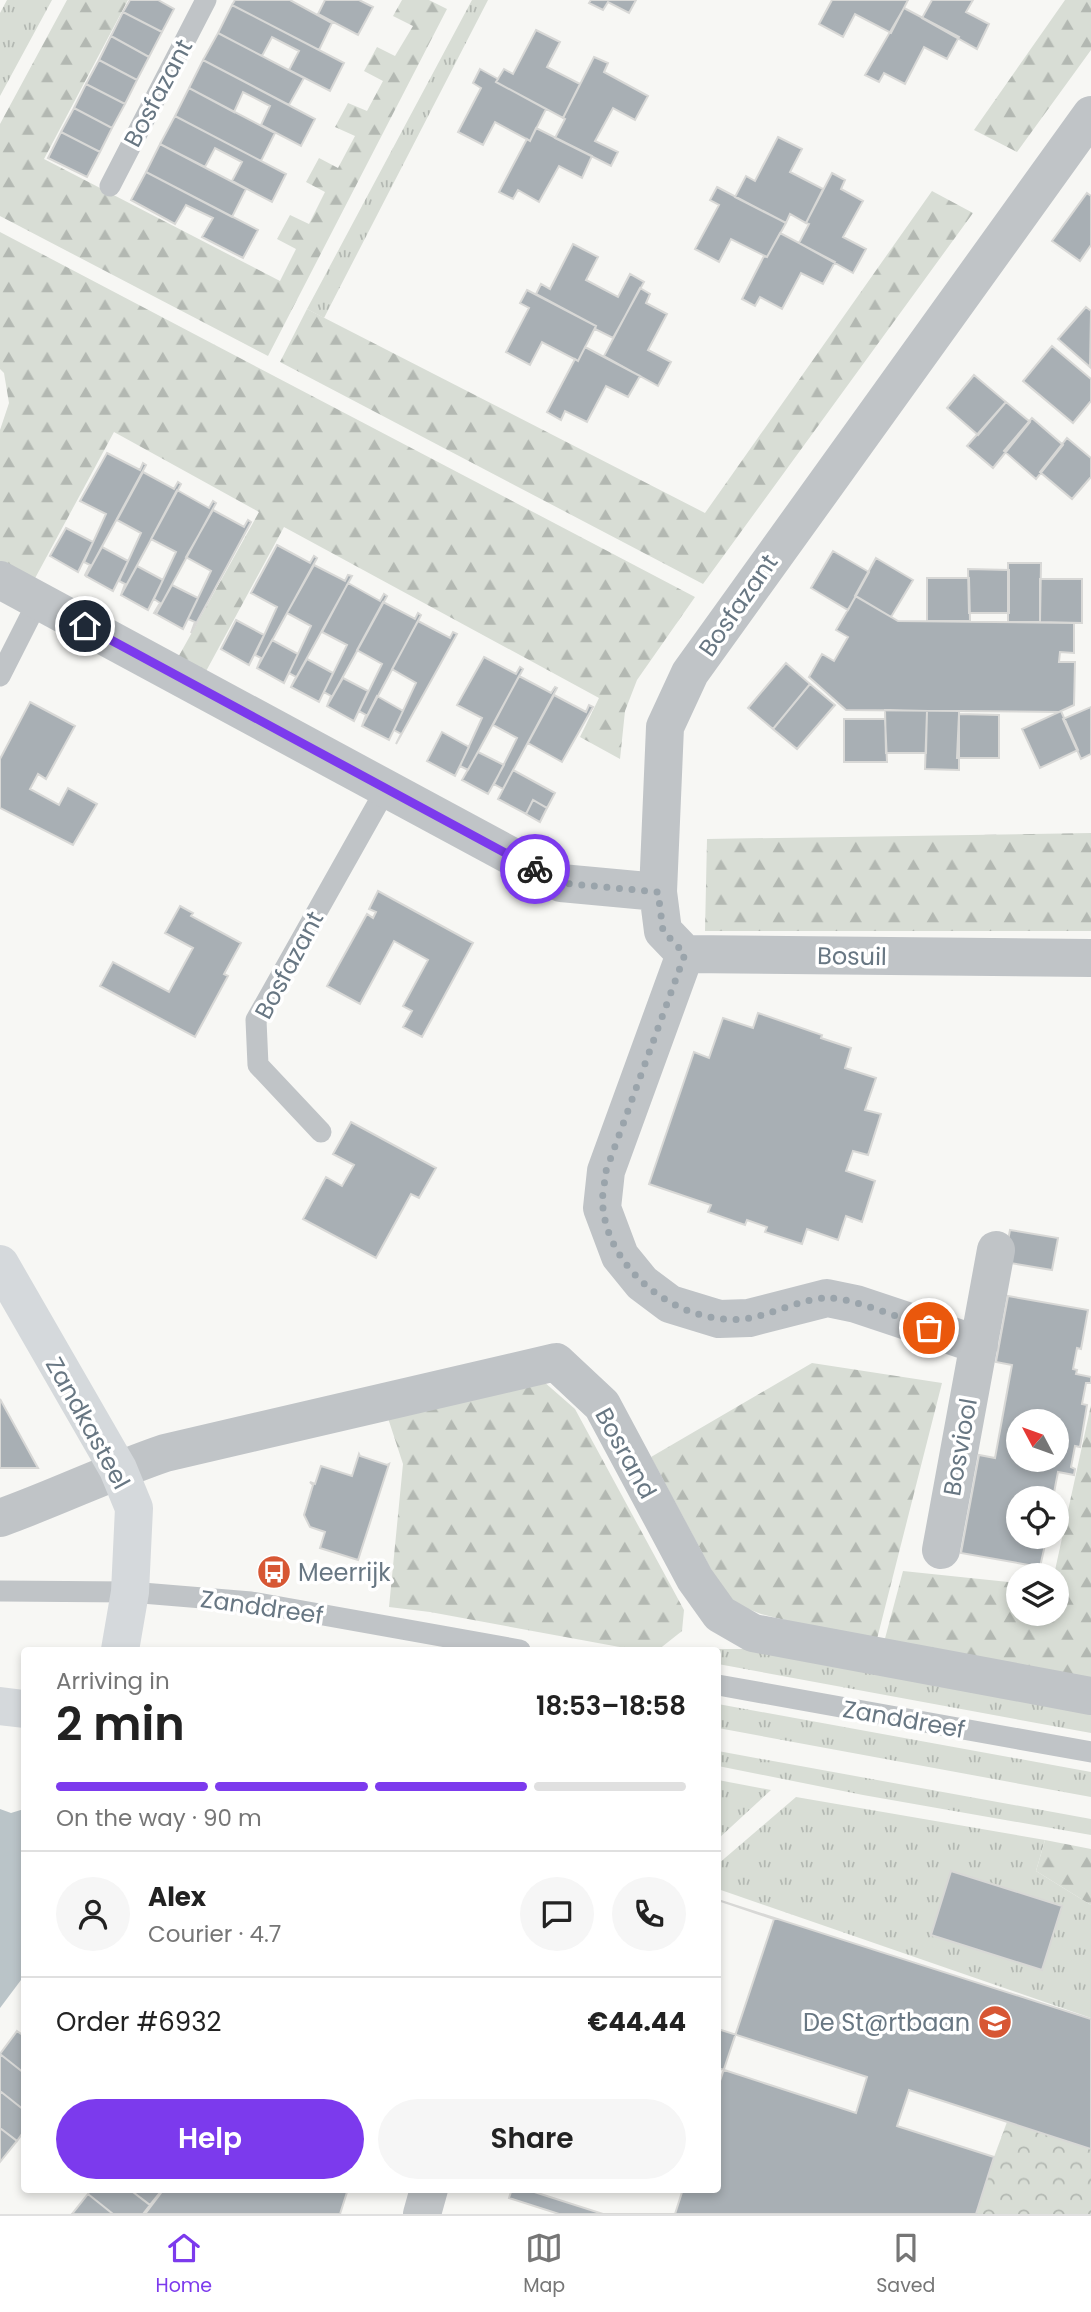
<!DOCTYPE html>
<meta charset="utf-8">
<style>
:root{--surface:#fff;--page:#f6f6f6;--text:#222;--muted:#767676;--line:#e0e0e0;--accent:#7c3aed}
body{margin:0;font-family:Poppins,sans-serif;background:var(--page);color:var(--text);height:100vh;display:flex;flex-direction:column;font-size:26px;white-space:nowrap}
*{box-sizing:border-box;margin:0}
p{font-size:23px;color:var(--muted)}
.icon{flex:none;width:38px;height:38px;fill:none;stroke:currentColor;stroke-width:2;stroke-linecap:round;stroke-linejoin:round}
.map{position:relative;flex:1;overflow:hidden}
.sheet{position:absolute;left:21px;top:1647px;width:700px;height:546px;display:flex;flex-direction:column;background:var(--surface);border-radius:7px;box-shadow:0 4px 10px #0003}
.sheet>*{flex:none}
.needle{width:46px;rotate:311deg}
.controls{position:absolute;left:1006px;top:1409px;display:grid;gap:14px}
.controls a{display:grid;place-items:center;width:63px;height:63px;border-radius:50%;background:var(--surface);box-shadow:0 4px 10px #0003;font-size:35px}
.pin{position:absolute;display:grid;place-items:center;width:60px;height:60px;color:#fff;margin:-30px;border:4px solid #fff;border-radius:50%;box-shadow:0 2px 7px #0007}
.courier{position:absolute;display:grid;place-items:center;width:70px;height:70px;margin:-35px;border:5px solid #7c3aed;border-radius:50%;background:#fff;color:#222;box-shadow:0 2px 9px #0007}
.headline em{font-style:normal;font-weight:600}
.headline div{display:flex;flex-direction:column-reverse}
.headline{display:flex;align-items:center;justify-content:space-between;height:119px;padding:0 35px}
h1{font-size:46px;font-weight:600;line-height:52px}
.bar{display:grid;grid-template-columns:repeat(4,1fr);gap:10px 7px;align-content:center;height:84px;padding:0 35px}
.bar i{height:9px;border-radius:5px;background:var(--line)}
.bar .on{background:var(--accent)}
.bar p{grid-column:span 4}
.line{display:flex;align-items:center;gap:18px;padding:0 35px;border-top:2px solid var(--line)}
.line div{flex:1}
.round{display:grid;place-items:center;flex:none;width:74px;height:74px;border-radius:37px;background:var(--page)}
.button{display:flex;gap:14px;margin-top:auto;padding:14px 35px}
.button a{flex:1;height:80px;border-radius:42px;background:var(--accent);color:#fff;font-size:28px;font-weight:600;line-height:80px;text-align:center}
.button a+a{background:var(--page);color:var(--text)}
.dock{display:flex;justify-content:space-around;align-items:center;height:98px;border-top:2px solid var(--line);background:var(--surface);font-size:19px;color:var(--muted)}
.dock a{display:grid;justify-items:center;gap:4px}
.dock .on{color:var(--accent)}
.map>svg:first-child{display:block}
.grass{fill:url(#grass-tufts)}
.forest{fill:url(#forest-firs)}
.park{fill:url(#park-crowns)}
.water{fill:#bac4c8}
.building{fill:#a8afb4;stroke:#d8d8d6;stroke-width:2;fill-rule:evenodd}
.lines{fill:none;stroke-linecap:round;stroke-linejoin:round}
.lane{stroke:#c0c4c7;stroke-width:21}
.street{stroke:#c0c4c7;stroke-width:38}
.secondary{stroke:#d5d9dc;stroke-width:38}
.done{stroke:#9aa4ab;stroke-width:7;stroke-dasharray:0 12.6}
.route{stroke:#7c3aed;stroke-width:9}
.labels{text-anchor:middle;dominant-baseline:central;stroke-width:7;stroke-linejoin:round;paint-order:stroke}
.street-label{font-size:24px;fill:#687783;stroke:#fff}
.poi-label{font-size:24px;fill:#687783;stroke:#fff;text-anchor:start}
</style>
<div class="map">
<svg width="1091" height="2214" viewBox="0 0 1091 2214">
<defs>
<pattern id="grass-tufts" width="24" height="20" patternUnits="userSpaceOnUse" patternTransform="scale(1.75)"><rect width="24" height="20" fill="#d8ddd5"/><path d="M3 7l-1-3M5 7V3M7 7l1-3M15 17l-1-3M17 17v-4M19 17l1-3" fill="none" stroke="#b3b8b2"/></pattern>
<pattern id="forest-firs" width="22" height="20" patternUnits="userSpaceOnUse" patternTransform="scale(1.75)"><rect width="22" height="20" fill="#d8ddd5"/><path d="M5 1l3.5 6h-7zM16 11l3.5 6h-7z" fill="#b3b8b2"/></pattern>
<pattern id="park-crowns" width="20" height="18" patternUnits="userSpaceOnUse" patternTransform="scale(1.75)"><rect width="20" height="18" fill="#d8ddd5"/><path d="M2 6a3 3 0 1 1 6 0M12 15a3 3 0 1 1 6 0" fill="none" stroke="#b3b8b2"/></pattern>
</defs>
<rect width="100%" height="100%" fill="#f7f7f4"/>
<path class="grass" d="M7 0H52L0 96V13Z
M472 0H488L324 318 307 309Z
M717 1649H749L1091 1712V1733L718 1664Z
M718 1704 1091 1772V1797L718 1728Z
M718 1751 1091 1819V1835L863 1795 718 1766Z
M718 1780 771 1790 718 1839Z
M796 1797 1045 1840 1036 1871 1091 1905V2018L718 1889V1864Z"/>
<path class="forest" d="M67 0H128L44 159 280 281 296 249 277 239 290 215 309 224 325 192 306 182 319 158 338 168 355 136 335 127 348 103 367 111 383 81 364 71 377 47 395 56 413 26 393 16 402 0H429L447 9 268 356 0 216V124Z
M1065 0H1091V50L1017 152 974 130Z
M932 191 973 213 703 584 280 362 307 309 705 513Z
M0 232 695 597 637 680 625 711 620 759 580 737 599 698 284 527 204 675 176 661 259 512 114 432 33 582 0 563V430L9 403 4 373 0 369Z
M1091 833V931H705L707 839Z
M812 1363 942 1383 876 1643 761 1614 728 1601 651 1457Z
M543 1381 575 1409 684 1610 682 1631 658 1650H636L430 1612 389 1607 403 1464 386 1412Z
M1091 1405V1680L883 1646 903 1571 1018 1583V1614H1057V1575H1054Z
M1045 1840 1091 1849V1905L1036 1871Z"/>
<path class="park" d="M1007 2122 1091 2149V2214H976L994 2157Z"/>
<path class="water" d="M0 1809 11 1813 24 1809V1976L0 2008Z"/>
<path class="building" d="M130 0H158L174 9 162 32 123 12Z
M235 0H290L332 23 319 50 232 5Z
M325 0H359L373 7 358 35 318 14Z
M591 0H636L629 13 608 2 603 10 589 3Z
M832 0H908L891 33 855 14 843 37 819 24Z
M932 0H973L966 12 989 24 977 49 922 18Z
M232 5 344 63 330 91 289 70 299 51 272 37 262 56 218 33Z
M904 8 959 37 947 59 924 47 905 84 884 73 879 82 865 75Z
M123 12 162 32 149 57 111 36Z
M536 30 560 42 547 67 580 84 563 118 496 82 504 69 513 74Z
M218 33 304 78 289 105 203 60Z
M111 36 149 57 137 80 99 60Z
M594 57 608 63 604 72 648 96 635 120 613 108 595 141 618 152 611 166 555 138 565 119 563 118Z
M99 60 137 80 125 104 86 84Z
M203 60 315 119 301 146 261 125 270 106 243 92 234 112 189 88Z
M480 69 498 79 496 82 546 109 530 141 495 122 483 145 458 132 481 88 473 83Z
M86 84 125 104 112 128 74 108Z
M189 88 275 133 261 161 175 116Z
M74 108 112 128 100 152 61 132Z
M175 116 286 174 272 202 232 181 242 162 215 148 205 167 160 144Z
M536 128 592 156 582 178 559 166 539 202 518 190 513 199 499 192 527 139 530 141Z
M61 132 100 152 87 177 48 158Z
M778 137 802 149 790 172 823 189 806 223 790 214 786 223 735 197 746 176 755 181Z
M160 144 246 189 232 217 146 172Z
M146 172 258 230 243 258 202 237 213 218 186 205 175 224 131 200Z
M832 173 845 180 841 189 863 201 843 237 866 249 853 273 799 243 809 224 806 223Z
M717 187 786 223 767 257 731 239 719 262 695 249 719 205 710 200Z
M1087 193 1091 196V245L1080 261 1052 241Z
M780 233 835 262 823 284 801 273 782 309 760 297 755 306 742 299 764 256 767 257Z
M573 244 598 257 586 280 618 297 630 274 644 282 613 338 595 329 596 326 536 294 541 284 550 289Z
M640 288 650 294 646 303 667 314 648 350 671 362 658 386 604 356Z
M527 290 596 326 578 361 542 342 530 365 506 352 529 308 520 303Z
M1086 307 1091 311 1090 367 1058 339Z
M1052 346 1091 379V401L1073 423 1023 381Z
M585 347 640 376 628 397 606 386 587 422 565 411 561 420 547 412 575 359 578 361Z
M974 375 1006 402 978 435 947 408Z
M1006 402 1030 422 993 468 967 446Z
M1032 418 1063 445 1036 479 1004 451Z
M1067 438 1091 458V477L1072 499 1040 472Z
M107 453 140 470 143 463 146 465 86 576 85 575 90 565 84 562 106 514 80 501Z
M143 472 174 489 178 482 181 484 121 595 125 584 119 581 141 533 117 520Z
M177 490 209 508 213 501 216 503 156 614 154 613 160 603 154 599 176 552 151 539Z
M213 510 244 527 248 520 251 522 191 633 195 622 188 619 211 571 186 557Z
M66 528 93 542 78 572 50 556Z
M277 545 310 563 314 556 317 558 257 668 261 658 255 655 277 607 251 593Z
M102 547 128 561 113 591 86 576Z
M833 551 869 572 848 610 811 588Z
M876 558 913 580 891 617 855 596Z
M1008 563H1041L1040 622H1008Z
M314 565 345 581 348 575 352 576 291 687 296 677 289 673 311 626 287 613Z
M137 566 163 580 148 610 121 595Z
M968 569 1009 570V613H969Z
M927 578H969L970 621H927Z
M1040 579H1082V623L1040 622Z
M348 583 380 601 384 594 387 596 327 706 331 696 324 692 347 645 322 632Z
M172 585 198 598 183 629 156 614Z
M856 596 898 621 1074 623V653L1060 652 1059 662H1075L1074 705 1059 712 846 710 809 677 822 654 834 661 848 637 836 630Z
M383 602 415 619 418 613 421 615 362 726 366 715 359 711 382 664 357 650Z
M236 620 264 635 249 665 221 649Z
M418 621 450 638 453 632 457 634 396 744 401 734 394 730 416 683 392 669Z
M272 640 298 654 284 683 257 668Z
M484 657 516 674 520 667 523 669 468 770 460 766 482 718 457 705Z
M307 659 333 673 319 702 291 687Z
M786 663 810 684 773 729 748 708Z
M519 676 551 693 555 687 557 688 503 789 494 784 517 738 493 725Z
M343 678 368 691 354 721 327 706Z
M810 684 835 705 797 749 773 729Z
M554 695 586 712 589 705 593 707 562 762 528 743Z
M377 696 403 711 389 740 362 726Z
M30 702 75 726 46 779 38 774 30 789 59 805 68 788 97 804 73 845 0 808V759Z
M1091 707V754L1081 759 1063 719Z
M885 710 927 711 926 753H886Z
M927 711H959V770L925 769Z
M1061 711 1078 750 1040 768 1022 729Z
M959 714 999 715V758H957Z
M844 719H885L887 762H844Z
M442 732 469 747 455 776 427 761Z
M478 752 504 765 488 794 462 780Z
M513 770 555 793 547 808 533 800 526 814 498 799Z
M533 800 547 808 540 822 526 814Z
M378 891 473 943 422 1037 403 1027 412 1011 403 1006 428 960 394 941 360 1004 327 986 367 914 373 918 376 912 369 909Z
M180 906 193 913 191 916 241 943 224 974 228 976 195 1037 100 986 113 962 169 992 193 948 165 933Z
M758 1013 822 1035 821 1038 851 1048 845 1068 876 1078 865 1110 881 1114 868 1155 853 1151 846 1171 875 1181 862 1222 846 1216 838 1240 807 1229 802 1244 765 1232 767 1227 747 1220 745 1225 708 1212 711 1205 649 1184 694 1052 709 1058 723 1018 753 1028Z
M351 1122 436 1168 419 1198 411 1194 376 1258 303 1219 326 1177 342 1186 354 1165 333 1154Z
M1010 1230 1058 1238 1052 1270 1004 1262Z
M1008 1296 1088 1310 1081 1349 1077 1348 1073 1369 1077 1370 1076 1374 1091 1377V1383H1086L1082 1404 1087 1405 1080 1447 1075 1446 1071 1467 1075 1469 1074 1475 1058 1472 1053 1498H1018V1536H1047L1040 1567 961 1553 979 1455 995 1458 1012 1365 996 1362ZM1018 1421H1057V1460H1018Z
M0 1399 38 1468H0Z
M359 1454 360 1456 387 1465 389 1464 358 1560 320 1548 325 1532 310 1527 304 1515 313 1485 310 1482 315 1484 321 1466 352 1476Z
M951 1871 1062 1906 1042 1970 931 1935Z
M718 1900 1091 2019V2149L909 2090 897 2126 994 2157 976 2214H603L525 2189H718V2068L856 2113 867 2077 718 2029Z
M718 1900 774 1919 718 2087Z
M17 2031 24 2036V2073L0 2054Z
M0 2054 24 2073V2110L0 2091Z
M0 2091 24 2110V2131L17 2141 0 2128Z
M0 2128 17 2141 0 2162Z
M91 2189H129L150 2205 143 2214H113L88 2194Z
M129 2189H163L150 2205Z
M164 2189H348L340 2214H145Z
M512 2189H683L675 2214H559L509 2198Z
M88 2194 113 2214H72Z"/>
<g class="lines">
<path class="lane" d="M110 186 206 0
M0 676 38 601
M321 1132 258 1065 256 1020 386 789
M0 1591 130 1592 251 1602 520 1650
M718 1685 1091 1752"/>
<path class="street" d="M0 580 561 883 658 892 665 727 690 673 1091 115
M658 892 663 931 685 954 1091 958
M685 954 606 1171 602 1208 620 1256 642 1283 670 1304 719 1319 749 1318 827 1298 856 1304 979 1345
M0 1518C56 1498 109 1472 165 1453L556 1362 602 1405 695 1579 720 1614 753 1633 1091 1696
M941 1550 996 1250
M422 2214 429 2189"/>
<path class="secondary" d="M0 1264 118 1469 134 1508 130 1592 120 1650
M0 1706 24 1709"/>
</g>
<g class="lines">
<path class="done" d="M535 869 561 883 658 892 663 931 685 954 606 1171C605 1183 601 1197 603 1208 610 1275 685 1329 750 1318 773 1314 804 1298 827 1298 851 1297 905 1320 929 1328"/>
<path class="route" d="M85 626 535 869"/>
</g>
<defs>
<g id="bus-disc" transform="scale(1.75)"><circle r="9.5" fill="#d75734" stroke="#fff"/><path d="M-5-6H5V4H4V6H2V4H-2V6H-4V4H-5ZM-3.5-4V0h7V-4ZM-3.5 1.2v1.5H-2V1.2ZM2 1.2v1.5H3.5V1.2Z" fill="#fff"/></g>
<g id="school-disc" transform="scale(1.75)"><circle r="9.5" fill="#d75734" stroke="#fff"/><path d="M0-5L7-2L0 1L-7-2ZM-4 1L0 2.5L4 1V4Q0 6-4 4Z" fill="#fff"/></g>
</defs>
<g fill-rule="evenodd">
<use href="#bus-disc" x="274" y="1572"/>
<use href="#school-disc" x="995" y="2022"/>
</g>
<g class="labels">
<g class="street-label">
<text transform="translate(158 93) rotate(-62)">Bosfazant</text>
<text transform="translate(738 605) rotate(-55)">Bosfazant</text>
<text transform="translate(852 956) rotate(1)">Bosuil</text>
<text transform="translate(289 965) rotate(-62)">Bosfazant</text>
<text transform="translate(88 1423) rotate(61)">Zandkasteel</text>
<text transform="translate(960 1447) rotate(-80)">Bosviool</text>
<text transform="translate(626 1453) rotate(61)">Bosrand</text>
<text transform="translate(262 1607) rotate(8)">Zanddreef</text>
<text transform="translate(904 1719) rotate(10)">Zanddreef</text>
</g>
<g class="poi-label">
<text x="298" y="1572">Meerrijk</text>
<text x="970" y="2022" text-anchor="end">De St@rtbaan</text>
</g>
</g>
</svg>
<div class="controls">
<a><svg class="needle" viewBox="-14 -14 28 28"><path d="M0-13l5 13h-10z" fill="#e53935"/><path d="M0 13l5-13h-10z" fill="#767676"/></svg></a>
<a><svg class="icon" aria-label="locate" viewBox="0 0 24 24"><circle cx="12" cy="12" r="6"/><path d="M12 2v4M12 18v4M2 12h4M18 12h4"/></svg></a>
<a><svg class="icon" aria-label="layers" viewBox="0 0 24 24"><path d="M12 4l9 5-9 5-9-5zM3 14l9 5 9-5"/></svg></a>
</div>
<div class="pin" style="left:929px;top:1328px;background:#ea580c"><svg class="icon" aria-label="bag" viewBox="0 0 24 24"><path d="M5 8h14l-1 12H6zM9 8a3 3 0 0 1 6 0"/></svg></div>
<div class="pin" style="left:85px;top:626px;background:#1f2937"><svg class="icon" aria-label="home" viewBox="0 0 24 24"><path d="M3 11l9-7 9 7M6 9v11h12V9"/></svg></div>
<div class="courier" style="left:535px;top:869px"><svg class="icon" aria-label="bike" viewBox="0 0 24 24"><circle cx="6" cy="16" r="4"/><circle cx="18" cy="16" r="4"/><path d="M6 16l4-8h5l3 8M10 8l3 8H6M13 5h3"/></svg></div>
<section class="sheet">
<div class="headline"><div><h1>2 min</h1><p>Arriving in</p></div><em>18:53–18:58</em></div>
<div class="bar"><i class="on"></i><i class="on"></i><i class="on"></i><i></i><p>On the way · 90 m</p></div>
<div class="line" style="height:126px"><a class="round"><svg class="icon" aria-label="person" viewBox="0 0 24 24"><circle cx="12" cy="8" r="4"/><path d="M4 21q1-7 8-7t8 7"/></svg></a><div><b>Alex</b><p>Courier · 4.7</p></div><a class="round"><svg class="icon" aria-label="chat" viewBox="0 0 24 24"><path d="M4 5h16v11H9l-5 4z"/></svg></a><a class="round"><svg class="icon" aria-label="phone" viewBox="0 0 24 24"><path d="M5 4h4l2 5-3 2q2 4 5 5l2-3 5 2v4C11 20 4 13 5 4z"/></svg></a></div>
<div class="line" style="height:91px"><div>Order #6932</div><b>€44.44</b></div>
<div class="button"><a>Help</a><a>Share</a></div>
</section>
</div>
<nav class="dock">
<a class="on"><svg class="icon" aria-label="home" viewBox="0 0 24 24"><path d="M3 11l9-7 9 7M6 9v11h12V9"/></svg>Home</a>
<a><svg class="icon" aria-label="map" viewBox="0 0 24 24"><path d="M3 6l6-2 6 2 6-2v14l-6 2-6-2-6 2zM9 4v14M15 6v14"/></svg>Map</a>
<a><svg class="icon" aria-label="saved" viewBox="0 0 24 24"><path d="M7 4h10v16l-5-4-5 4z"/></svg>Saved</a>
</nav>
